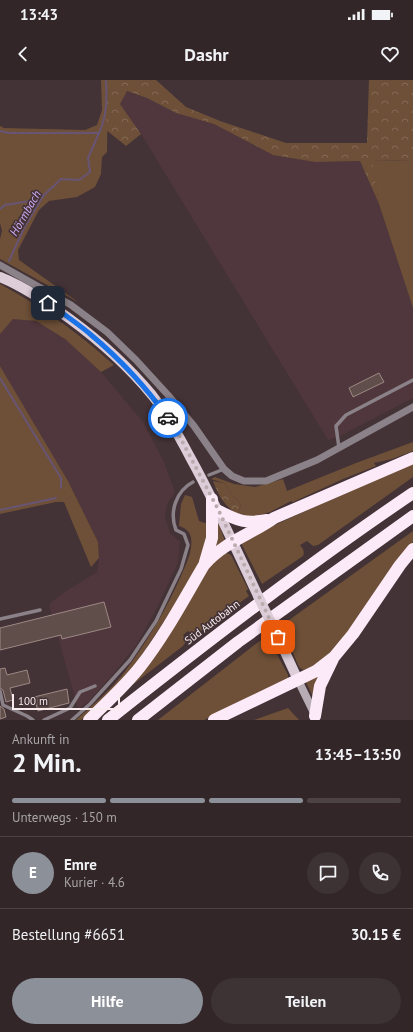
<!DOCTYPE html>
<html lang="de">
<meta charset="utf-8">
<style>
:root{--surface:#322628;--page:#3d3234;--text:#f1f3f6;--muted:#a8a5a8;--line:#4d4345;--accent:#8c9099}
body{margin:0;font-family:"PT Sans",sans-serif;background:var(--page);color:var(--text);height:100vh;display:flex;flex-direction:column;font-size:15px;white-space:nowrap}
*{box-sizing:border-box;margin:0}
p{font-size:13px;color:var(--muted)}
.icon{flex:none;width:22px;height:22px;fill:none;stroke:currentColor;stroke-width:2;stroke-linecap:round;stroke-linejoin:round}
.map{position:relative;height:640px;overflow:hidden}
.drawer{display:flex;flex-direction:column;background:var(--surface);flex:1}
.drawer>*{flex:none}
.scale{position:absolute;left:12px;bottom:10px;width:108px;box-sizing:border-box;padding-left:4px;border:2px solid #f8ecef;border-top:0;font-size:11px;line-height:14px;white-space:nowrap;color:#f8ecef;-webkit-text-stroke:3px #433236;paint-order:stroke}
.pin{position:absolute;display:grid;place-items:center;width:34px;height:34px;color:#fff;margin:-17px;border-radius:8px;box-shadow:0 2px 6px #0006}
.courier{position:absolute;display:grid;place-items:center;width:40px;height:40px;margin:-20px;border:3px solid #1a73e8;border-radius:50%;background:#fff;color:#222;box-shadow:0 1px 5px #0007}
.overview em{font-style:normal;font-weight:800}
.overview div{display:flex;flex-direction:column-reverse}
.overview{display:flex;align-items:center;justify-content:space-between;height:68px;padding:0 12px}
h1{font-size:26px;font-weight:800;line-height:30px}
.bar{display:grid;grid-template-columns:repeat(4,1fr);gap:6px 4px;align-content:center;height:48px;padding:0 12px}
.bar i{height:5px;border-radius:3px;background:var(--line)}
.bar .selected{background:var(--accent)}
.bar p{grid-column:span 4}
.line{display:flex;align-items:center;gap:10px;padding:0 12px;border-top:1px solid var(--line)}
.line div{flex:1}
.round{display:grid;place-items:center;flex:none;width:42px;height:42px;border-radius:21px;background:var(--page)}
.cta{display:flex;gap:8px;margin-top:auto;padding:8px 12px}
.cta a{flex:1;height:46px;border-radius:24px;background:var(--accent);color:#fff;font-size:16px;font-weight:800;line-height:46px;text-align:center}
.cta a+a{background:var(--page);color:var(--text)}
.status{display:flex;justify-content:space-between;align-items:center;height:28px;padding:0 20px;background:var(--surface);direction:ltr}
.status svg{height:11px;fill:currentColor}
header{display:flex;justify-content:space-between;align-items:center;height:52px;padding:0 12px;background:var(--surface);font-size:18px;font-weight:800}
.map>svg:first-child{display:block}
.built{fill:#50373d}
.green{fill:#6e5038}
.forest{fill:url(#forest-crowns)}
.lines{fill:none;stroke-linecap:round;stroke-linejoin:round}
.stream{stroke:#685474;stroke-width:2}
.building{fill:#604e4a;stroke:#9d8884}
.lane{stroke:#8a8288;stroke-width:3.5}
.street{stroke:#8a8288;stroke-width:7}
.secondary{stroke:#b8adb5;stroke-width:8}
.primary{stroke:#dccdd8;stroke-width:10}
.highway{stroke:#fceaf8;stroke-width:12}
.primary-bridge{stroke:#dccdd8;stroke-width:10}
.done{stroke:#b9abae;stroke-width:4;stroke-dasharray:0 7.2}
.route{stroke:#1a73e8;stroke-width:5}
.labels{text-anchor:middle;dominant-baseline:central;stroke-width:3.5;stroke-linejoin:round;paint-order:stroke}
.street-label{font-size:11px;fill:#f8ecef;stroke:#433236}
.water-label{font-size:12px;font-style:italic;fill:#d1acf9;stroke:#433236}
</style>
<div class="status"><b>13:43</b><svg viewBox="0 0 49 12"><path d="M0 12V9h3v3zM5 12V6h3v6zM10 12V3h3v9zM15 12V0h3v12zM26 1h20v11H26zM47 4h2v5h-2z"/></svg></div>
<header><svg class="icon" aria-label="back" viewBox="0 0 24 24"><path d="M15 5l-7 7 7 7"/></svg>Dashr<svg class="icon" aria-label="heart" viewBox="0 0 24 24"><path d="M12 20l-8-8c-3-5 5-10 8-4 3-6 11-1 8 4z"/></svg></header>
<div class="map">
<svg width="413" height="640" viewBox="0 0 413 640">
<defs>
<pattern id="forest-crowns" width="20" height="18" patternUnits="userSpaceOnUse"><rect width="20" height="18" fill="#6e5038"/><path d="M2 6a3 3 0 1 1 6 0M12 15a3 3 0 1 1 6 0" fill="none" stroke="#836955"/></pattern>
</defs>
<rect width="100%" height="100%" fill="#433236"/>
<path class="built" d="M126 11 147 18 176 33 214 44 273 75 315 82 360 81 379 124 413 228V318L338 357 328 360 141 54 120 24Z
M13 238 36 241 65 259 101 292 143 342 163 380 175 412 167 424 165 437 170 453 180 462 178 483 157 528 137 564 114 593 89 621 78 629 49 524 66 511 97 492 99 478 98 462 68 401 0 286V254Z"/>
<path class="green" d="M101 0H108L107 72 102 77 101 94 95 107 77 117 49 121 39 130 18 170 19 180 78 222 0 179V159L2 151 0 143V46L4 48 85 50 97 45 102 30Z
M413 80V228L379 124 371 81Z
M0 204C44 228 77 252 114 285L101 292 65 259 36 241 13 239 0 254Z
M0 286 68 401 98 462 99 478 91 487 64 422H56L0 434Z
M413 362V371L392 379 374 383 376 386 343 399 293 422 291 421 270 432 254 437 238 435 241 424 232 415 224 403 211 399 215 397 234 404 255 407 283 399 287 411 356 383Z
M413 382V397L318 465 313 466 307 461 300 465C303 469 305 471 303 476L262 504 241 463 244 459Z
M185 415 192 417 199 441 208 444 204 473 183 513 131 591 102 622 81 640H76C93 625 112 609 126 590 148 560 166 530 181 496 186 484 193 471 191 458 190 451 185 448 179 446L181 424Z
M218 442 225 461 217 467 213 466Z
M413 451V462C392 490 336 585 303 590L299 587 283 550 269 559 288 595V599L286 602 204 640H158L257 563Z
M227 473 231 475 248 509 246 511 249 516 197 554 194 555 188 551 183 555 187 560 183 566 131 606 209 485 222 474Z
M324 589 314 619 305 600Z
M288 628 299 640H254Z"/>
<path class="forest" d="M108 0H156L186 27 220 41 286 63H367L369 0H413V80L372 81 379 124 360 81 315 82 273 75 214 44 176 33 147 18 127 11 120 24 141 54 126 66 106 50Z
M213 401 224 403 232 415 241 424 238 435C224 425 219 417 213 401Z"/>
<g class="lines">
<path class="stream" d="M0 51 9 53H99C107 36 107 19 106 0
M0 129 5 125 30 121 40 114 43 116
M9 181 24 148 43 116 61 99 79 100 90 92 88 78 99 53
M0 298 61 398V408
M0 430 56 418"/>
</g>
<path class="building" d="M379 293 384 302 353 317 349 308Z
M104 522 111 547 62 559 61 555 0 570V548Z
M5 588 7 595 27 590 30 603 10 608 13 620 6 622 3 610 0 608V589Z
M67 609 69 623 38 631 34 617Z
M0 626 4 629 6 637 0 639Z"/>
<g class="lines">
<path class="lane" d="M339 368 336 346 346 335 413 300
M209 395 224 389
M0 539 40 530
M0 611 3 625 27 636 33 640
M44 640 70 628 80 612 95 606
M72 640 90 624 130 580 156 541 181 489 188 465 184 454 176 450C169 432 176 411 193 402"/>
<path class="street" d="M0 185 71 225 107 252 136 280 168 315 194 346 224 389 232 396 244 401H266L317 380 413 327"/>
<path class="secondary" d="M298 600 315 635"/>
<path class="primary" d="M0 197C25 207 48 223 70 239 100 261 128 286 152 315 167 334 179 356 190 377 215 422 236 469 258 516
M278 557 298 600"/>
<path class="highway" d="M219 431C238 441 246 444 267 440
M205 482 212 458V419
M315 636 320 606 333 579
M89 640C106 623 125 606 140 587 165 555 184 519 204 485 224 462 250 455 274 438L413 378
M108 640C207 562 308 484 413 413
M138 640 238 562 413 436
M214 640 316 591 334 577 353 554 400 485 413 469"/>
<path class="primary-bridge" d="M258 516 278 557"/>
</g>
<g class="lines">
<path class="done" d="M168 338 174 346 219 431 278 557"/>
<path class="route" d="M48 223C62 233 77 243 90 254 120 279 146 307 168 338"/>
</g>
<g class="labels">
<g class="street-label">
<text transform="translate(212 542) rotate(-37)">Süd Autobahn</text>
</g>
<g class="water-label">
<text transform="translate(25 133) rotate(-60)">Hörmbach</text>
</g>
</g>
</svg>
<div class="scale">100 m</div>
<div class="pin" style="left:278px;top:557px;background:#ea580c"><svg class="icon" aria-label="bag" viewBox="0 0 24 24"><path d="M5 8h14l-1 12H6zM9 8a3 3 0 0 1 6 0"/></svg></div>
<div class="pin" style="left:48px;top:223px;background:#1f2937"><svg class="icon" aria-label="home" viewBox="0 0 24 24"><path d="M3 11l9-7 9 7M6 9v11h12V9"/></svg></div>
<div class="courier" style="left:168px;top:338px"><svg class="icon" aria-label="car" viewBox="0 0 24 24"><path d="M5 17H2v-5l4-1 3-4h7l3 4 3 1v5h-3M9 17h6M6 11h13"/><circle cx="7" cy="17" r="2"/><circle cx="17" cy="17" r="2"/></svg></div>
</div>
<section class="drawer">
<div class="overview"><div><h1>2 Min.</h1><p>Ankunft in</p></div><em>13:45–13:50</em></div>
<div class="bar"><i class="selected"></i><i class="selected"></i><i class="selected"></i><i></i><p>Unterwegs · 150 m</p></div>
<div class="line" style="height:72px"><b class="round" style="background:var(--accent);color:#fff">E</b><div><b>Emre</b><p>Kurier · 4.6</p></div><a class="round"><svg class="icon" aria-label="chat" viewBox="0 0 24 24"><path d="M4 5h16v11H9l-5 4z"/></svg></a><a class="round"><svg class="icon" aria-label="phone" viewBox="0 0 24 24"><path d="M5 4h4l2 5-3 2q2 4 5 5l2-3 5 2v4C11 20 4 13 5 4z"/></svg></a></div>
<div class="line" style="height:52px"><div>Bestellung #6651</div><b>30.15 €</b></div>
<div class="cta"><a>Hilfe</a><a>Teilen</a></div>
</section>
